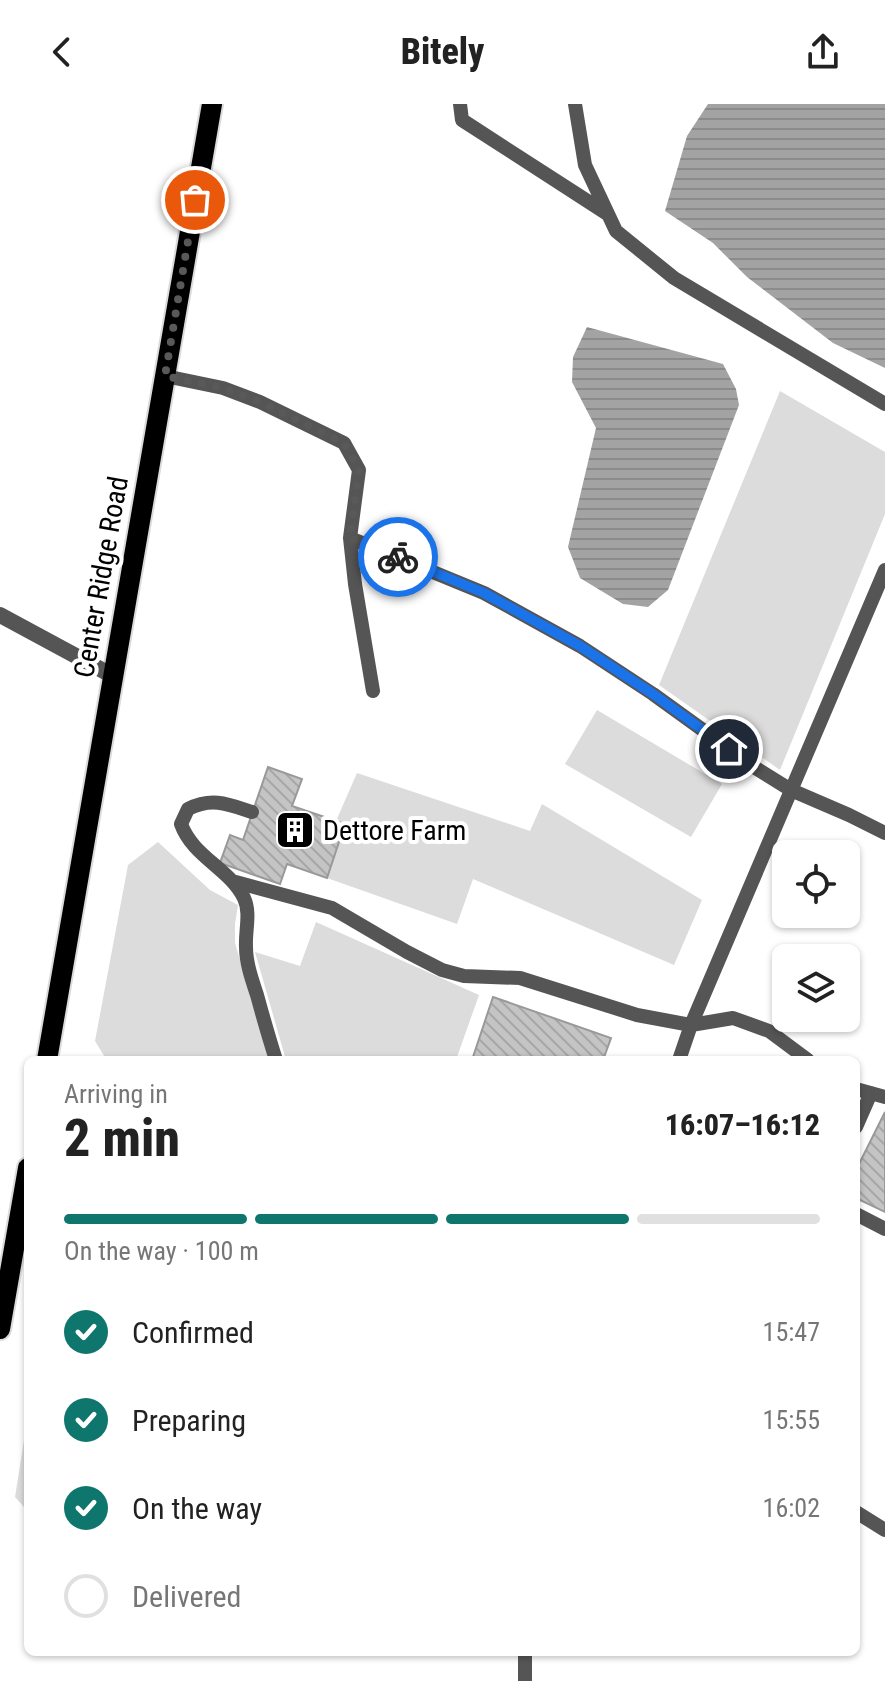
<!DOCTYPE html>
<meta charset="utf-8">
<style>
:root{--surface:#fff;--page:#f2f2f2;--text:#222;--muted:#767676;--line:#e0e0e0;--accent:#0f766e}
body{margin:0;font-family:"Roboto Condensed",sans-serif;background:var(--page);color:var(--text);height:100vh;display:flex;flex-direction:column;font-size:30px;white-space:nowrap}
*{box-sizing:border-box;margin:0}
p{font-size:26px;color:var(--muted)}
.icon{flex:none;width:44px;height:44px;fill:none;stroke:currentColor;stroke-width:2;stroke-linecap:round;stroke-linejoin:round}
.map{position:relative;flex:1;overflow:hidden}
.side{position:absolute;left:24px;top:952px;width:836px;height:600px;display:flex;flex-direction:column;background:var(--surface);border-radius:12px;box-shadow:0 2px 6px #0004}
.side>*{flex:none}
.controls{position:absolute;left:772px;top:736px;display:grid;gap:16px}
.controls a{display:grid;place-items:center;width:88px;height:88px;border-radius:12px;background:var(--surface);box-shadow:0 2px 6px #0004;font-size:40px}
.pin{position:absolute;display:grid;place-items:center;width:68px;height:68px;color:#fff;margin:-34px;border:4px solid #fff;border-radius:50%;box-shadow:0 2px 8px #0007}
.courier{position:absolute;display:grid;place-items:center;width:80px;height:80px;margin:-40px;border:6px solid #1a73e8;border-radius:50%;background:#fff;color:#222;box-shadow:0 2px 10px #0007}
.summary em{font-style:normal;font-weight:800}
.summary div{display:flex;flex-direction:column-reverse}
.summary{display:flex;align-items:center;justify-content:space-between;height:136px;padding:0 40px}
h1{font-size:52px;font-weight:800;line-height:60px}
.bar{display:grid;grid-template-columns:repeat(4,1fr);gap:12px 8px;align-content:center;height:96px;padding:0 40px}
.bar i{height:10px;border-radius:6px;background:var(--line)}
.bar .selected{background:var(--accent)}
.bar p{grid-column:span 4}
ol{padding:0 40px;list-style:none}
li{display:flex;align-items:center;gap:24px;height:88px}
li p{margin-inline-start:auto}
li .icon{padding:8px;border-radius:50%;background:var(--accent);color:#fff;stroke-width:4}
li:last-child{color:var(--muted)}
li i{width:44px;height:44px;border:4px solid var(--line);border-radius:50%}
header{display:flex;justify-content:space-between;align-items:center;height:104px;padding:0 40px;background:var(--surface);font-size:36px;font-weight:800}
.map>svg:first-child{display:block}
.grass{fill:#dcdcdc}
.water{fill:url(#water-rules)}
.building{fill:url(#building-back-hatch);stroke:#999;stroke-width:2}
.lines{fill:none;stroke-linecap:round;stroke-linejoin:round}
.primary-casing{stroke:#dbdbdb;stroke-width:24}
.service{stroke:#555;stroke-width:14}
.minor{stroke:#555;stroke-width:16}
.primary{stroke:#000;stroke-width:20}
.done{stroke:#595959;stroke-width:8;stroke-dasharray:0 14.4}
.route{stroke:#1a73e8;stroke-width:10}
.labels{text-anchor:middle;dominant-baseline:central;stroke-width:8;stroke-linejoin:round;paint-order:stroke}
.street-label{font-size:28px;fill:#000;stroke:#fff}
.poi-label{font-size:28px;fill:#000;stroke:#fff;text-anchor:start}
</style>
<header><svg class="icon" aria-label="back" viewBox="0 0 24 24"><path d="M15 5l-7 7 7 7"/></svg>Bitely<svg class="icon" aria-label="share" viewBox="0 0 24 24"><path d="M12 15V3M7 8l5-5 5 5M5 13v7h14v-7"/></svg></header>
<div class="map">
<svg width="885" height="1577" viewBox="0 0 885 1577">
<defs>
<pattern id="water-rules" width="6" height="5" patternUnits="userSpaceOnUse" patternTransform="scale(2)"><rect width="6" height="5" fill="#a3a3a3"/><path d="M0 2.5h6" fill="none" stroke="#8b8b8b"/></pattern>
<pattern id="building-back-hatch" width="6" height="6" patternUnits="userSpaceOnUse" patternTransform="scale(2)"><rect width="6" height="6" fill="#c4c4c4"/><path d="M-1 5l2 2M0 0l6 6M5-1l2 2" fill="none" stroke="#a7a7a7"/></pattern>
</defs>
<rect width="100%" height="100%" fill="#fff"/>
<path class="grass" d="M780 287 885 348V410L780 666 659 581Z
M597 606 722 680 691 733 565 660Z
M357 669 530 727 542 700 702 796 674 861 473 775 457 820 327 774 336 717Z
M158 738 210 786 238 801 235 820V839L269 956H109L106 955 95 937 128 761Z
M316 818 479 891 456 956H286L255 848 300 862Z
M28 1311V1405L24 1403 15 1393Z"/>
<path class="water" d="M708 0H885V264L833 239 747 173 713 139 665 107 687 32Z
M587 223 723 260 736 285 739 301 668 486 648 503 623 500 580 474 568 443 596 324 572 278 573 253Z"/>
<path class="building" d="M268 663 302 675 292 702 345 720 327 774 287 760 280 780 220 759 230 731 243 736Z
M493 893 611 934 603 956H472Z
M885 1008V1108L856 1094V1066Z"/>
<g class="lines">
<g class="primary-casing">
<path id="primary" d="M47 956 212 0
M0 1225 28 1064"/>
</g>
<path class="service" d="M460 0 462 16 606 109
M575 0 585 61 616 127 674 174 885 300
M165 272 223 284 260 298 344 339 359 366 350 434 355 480 373 587
M350 434 484 489 580 542 653 590 754 663 791 686 849 711 885 729
M252 708C228 700 212 693 188 705L181 720C193 753 229 764 244 794 251 809 245 827 246 843 246 859 252 876 257 891 263 913 269 934 276 956
M232 777 332 804 407 848 442 866 464 872 520 874 637 911 691 921 733 914 769 927 808 956
M679 956 691 921 885 466
M856 985 885 993
M856 1023 871 989
M856 1110 885 1125
M856 1408 885 1426
M525 1577V1548"/>
<path class="minor" d="M0 511 113 572"/>
<use href="#primary" class="primary"/>
</g>
<g class="lines">
<path class="done" d="M195 96 165 272 223 284 241 291 260 298 344 339 359 366 350 434 398 453"/>
<path class="route" d="M398 453 484 489 580 542 653 590 729 645"/>
</g>
<defs>
<g id="building-square" transform="scale(2)"><rect x="-9" y="-9" width="18" height="18" rx="4" fill="#000" stroke="#fff"/><path d="M-4-6H4V6H1V3H-1V6H-4ZM-2.5-4.3h1.7v1.8h-1.7ZM.8-4.3h1.7v1.8H.8ZM-2.5-1h1.7V.8h-1.7ZM.8-1h1.7V.8H.8Z" fill="#fff"/></g>
</defs>
<g fill-rule="evenodd">
<use href="#building-square" x="295" y="726"/>
</g>
<g class="labels">
<g class="street-label">
<text transform="translate(101 473) rotate(-80)">Center Ridge Road</text>
</g>
<g class="poi-label">
<text x="323" y="726">Dettore Farm</text>
</g>
</g>
</svg>
<div class="controls">
<a><svg class="icon" aria-label="locate" viewBox="0 0 24 24"><circle cx="12" cy="12" r="6"/><path d="M12 2v4M12 18v4M2 12h4M18 12h4"/></svg></a>
<a><svg class="icon" aria-label="layers" viewBox="0 0 24 24"><path d="M12 4l9 5-9 5-9-5zM3 14l9 5 9-5"/></svg></a>
</div>
<div class="pin" style="left:195px;top:96px;background:#ea580c"><svg class="icon" aria-label="bag" viewBox="0 0 24 24"><path d="M5 8h14l-1 12H6zM9 8a3 3 0 0 1 6 0"/></svg></div>
<div class="pin" style="left:729px;top:645px;background:#1f2937"><svg class="icon" aria-label="home" viewBox="0 0 24 24"><path d="M3 11l9-7 9 7M6 9v11h12V9"/></svg></div>
<div class="courier" style="left:398px;top:453px"><svg class="icon" aria-label="bike" viewBox="0 0 24 24"><circle cx="6" cy="16" r="4"/><circle cx="18" cy="16" r="4"/><path d="M6 16l4-8h5l3 8M10 8l3 8H6M13 5h3"/></svg></div>
<section class="side">
<div class="summary"><div><h1>2 min</h1><p>Arriving in</p></div><em>16:07–16:12</em></div>
<div class="bar"><i class="selected"></i><i class="selected"></i><i class="selected"></i><i></i><p>On the way · 100 m</p></div>
<ol>
<li><svg class="icon" aria-label="check" viewBox="0 0 24 24"><path d="M5 12l5 5 9-10"/></svg>Confirmed<p>15:47</p></li>
<li><svg class="icon" aria-label="check" viewBox="0 0 24 24"><path d="M5 12l5 5 9-10"/></svg>Preparing<p>15:55</p></li>
<li><svg class="icon" aria-label="check" viewBox="0 0 24 24"><path d="M5 12l5 5 9-10"/></svg>On the way<p>16:02</p></li>
<li><i></i>Delivered</li>
</ol>
</section>
</div>
